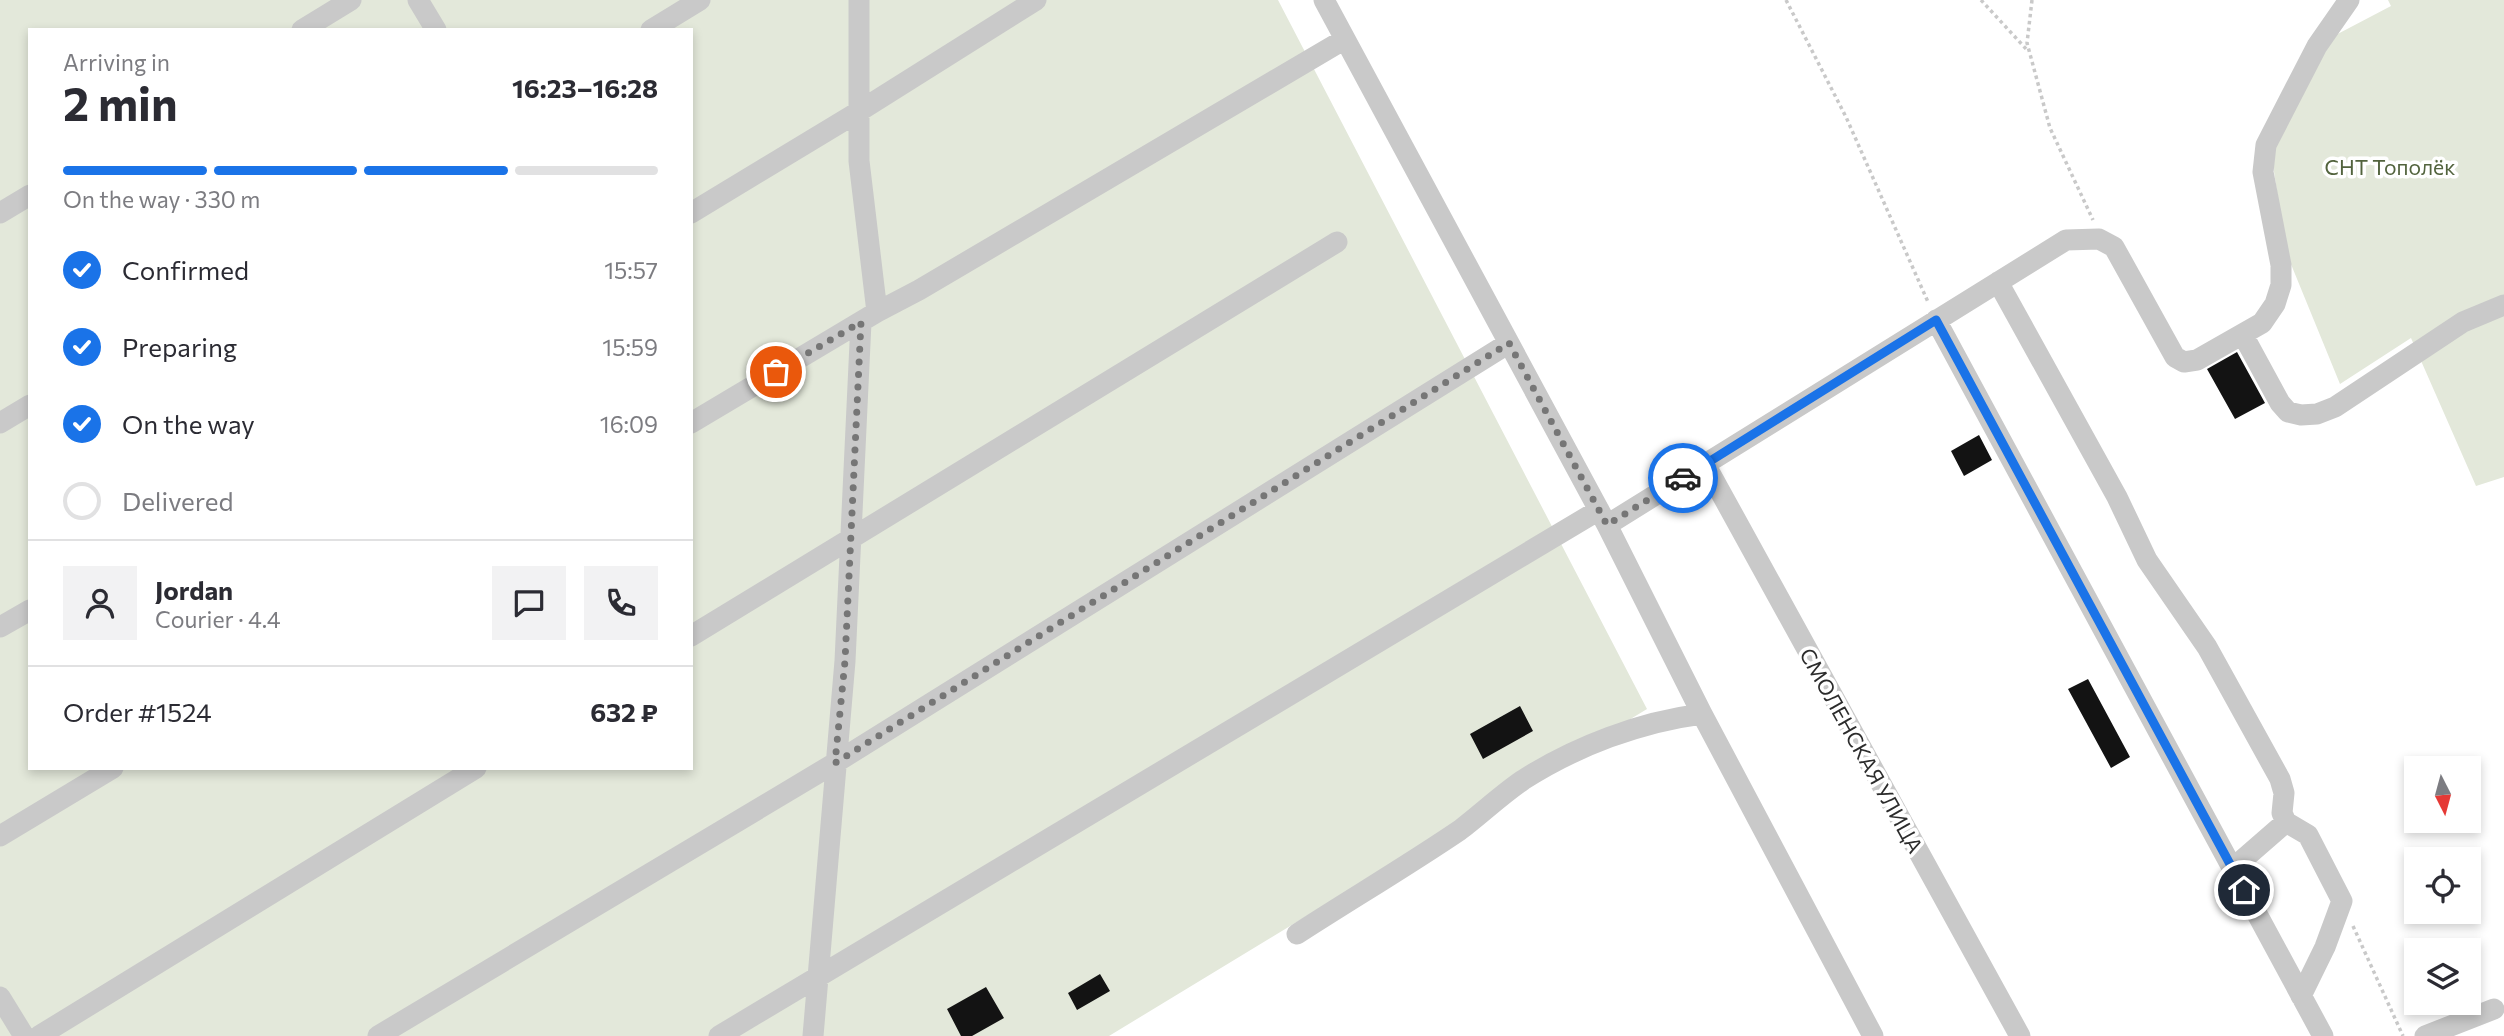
<!DOCTYPE html>
<meta charset="utf-8">
<style>
:root{--surface:#fff;--page:#f2f2f3;--text:#2b2b33;--muted:#7c7c81;--line:#e1e1e2;--accent:#1a73e8}
body{margin:0;font-family:Commissioner,sans-serif;background:var(--page);color:var(--text);height:100vh;display:flex;flex-direction:column;font-size:26px;white-space:nowrap}
*{box-sizing:border-box;margin:0}
p{font-size:23px;color:var(--muted)}
.icon{flex:none;width:38px;height:38px;fill:none;stroke:currentColor;stroke-width:2;stroke-linecap:round;stroke-linejoin:round}
.map{position:relative;flex:1;overflow:hidden}
.panel{position:absolute;left:28px;top:28px;width:665px;height:742px;display:flex;flex-direction:column;background:var(--surface);border-radius:0px;box-shadow:0 4px 10px #0003}
.panel>*{flex:none}
.needle{width:46px;rotate:174deg}
.fabs{position:absolute;left:2404px;top:756px;display:grid;gap:14px}
.fabs a{display:grid;place-items:center;width:77px;height:77px;border-radius:0px;background:var(--surface);box-shadow:0 4px 10px #0003;font-size:35px}
.pin{position:absolute;display:grid;place-items:center;width:60px;height:60px;color:#fff;margin:-30px;border:4px solid #fff;border-radius:50%;box-shadow:0 2px 7px #0007}
.courier{position:absolute;display:grid;place-items:center;width:70px;height:70px;margin:-35px;border:5px solid #1a73e8;border-radius:50%;background:#fff;color:#222;box-shadow:0 2px 9px #0007}
.overview em{font-style:normal;font-weight:700}
.overview div{display:flex;flex-direction:column-reverse}
.overview{display:flex;align-items:center;justify-content:space-between;height:119px;padding:0 35px}
h1{font-size:46px;font-weight:700;line-height:52px}
.bar{display:grid;grid-template-columns:repeat(4,1fr);gap:10px 7px;align-content:center;height:84px;padding:0 35px}
.bar i{height:9px;border-radius:5px;background:var(--line)}
.bar .on{background:var(--accent)}
.bar p{grid-column:span 4}
.line{display:flex;align-items:center;gap:18px;padding:0 35px;border-top:2px solid var(--line)}
.line div{flex:1}
.round{display:grid;place-items:center;flex:none;width:74px;height:74px;border-radius:0px;background:var(--page)}
ol{padding:0 35px;list-style:none}
li{display:flex;align-items:center;gap:21px;height:77px}
li p{margin-inline-start:auto}
li .icon{padding:7px;border-radius:50%;background:var(--accent);color:#fff;stroke-width:4}
li:last-child{color:var(--muted)}
li i{width:38px;height:38px;border:4px solid var(--line);border-radius:50%}
.map>svg:first-child{display:block}
.green{fill:#e3e8da;fill-rule:evenodd}
.building{fill:#131313}
.lines{fill:none;stroke-linecap:round;stroke-linejoin:round}
.path{stroke:#c9c9c9;stroke-width:3.5;stroke-dasharray:3.5 3.5;stroke-linecap:butt}
.minor{stroke:#c9c9c9;stroke-width:21}
.done{stroke:#767676;stroke-width:7;stroke-dasharray:0 12.6}
.route{stroke:#1a73e8;stroke-width:9}
.labels{text-anchor:middle;dominant-baseline:central;stroke-width:7;stroke-linejoin:round;paint-order:stroke}
.park-label{font-size:21px;fill:#52633d;stroke:#fff}
.street-label{font-size:21px;fill:#2c2c2c;stroke:#fff}
</style>
<div class="map">
<svg width="2504" height="1036" viewBox="0 0 2504 1036">
<rect width="100%" height="100%" fill="#fff"/>
<path class="green" d="M0 0H1278L1647 709 1109 1036H0ZM30 30H691V768H30Z
M2388 0H2504V477L2476 486 2411 338 2340 384 2286 252 2270 145 2330 38 2391 6Z"/>
<path class="building" d="M2237 352 2265 403 2235 419 2207 369Z
M1979 435 1992 460 1964 476 1951 451Z
M2088 679 2130 757 2111 768 2068 689Z
M1520 706 1533 731 1483 759 1470 734Z
M1100 974 1110 991 1077 1010 1068 993Z
M986 987 1004 1018 972 1036H961L947 1009Z"/>
<g class="lines">
<path class="path" d="M1786 0 1846 117 1928 302
M1981 0 2028 51
M2032 0 2027 43 2050 128 2093 220
M2353 926 2403 1036"/>
<path class="minor" d="M418 0 436 30
M859 0V161L877 312
M1324 0 1607 525 1702 714 1873 1036
M302 30 351 0
M651 30 700 0
M0 213 30 195
M691 213 858 112 1036 0
M1998 282 2117 497 2147 560 2207 647 2280 779 2284 793 2282 813 2286 822 2308 835 2342 901 2325 947 2301 996
M1936 320 2323 1036
M2243 335 2280 403 2288 412 2301 415 2317 414 2335 407 2463 322 2504 305
M0 423 30 405
M691 423 877 312 919 290 1345 39
M1705 464 2020 1036
M1607 525 2066 240 2099 239 2114 247 2175 357 2184 362 2197 360 2262 323 2275 304 2281 285V265L2263 172 2266 145 2317 46 2349 0
M0 627 30 610
M691 636 1337 242
M0 836 113 768
M2232 869 2286 822
M1297 934C1351 899 1407 866 1460 830 1481 814 1501 795 1523 780 1576 746 1640 722 1702 714
M0 997 24 1036
M39 1036 476 768
M378 1036 835 763 1509 343
M719 1036 1599 510
M813 1036 845 661 861 322
M2425 1036 2494 1009"/>
</g>
<g class="lines">
<path class="done" d="M776 372 861 322 845 661 835 763 1509 343 1607 525 1683 478"/>
<path class="route" d="M1683 478 1936 320 2244 890"/>
</g>
<g class="labels">
<g class="park-label">
<text x="2390" y="166">СНТ Тополёк</text>
</g>
<g class="street-label">
<text transform="translate(1862 750) rotate(61)">СМОЛЕНСКАЯ УЛИЦА</text>
</g>
</g>
</svg>
<div class="fabs">
<a><svg class="needle" viewBox="-14 -14 28 28"><path d="M0-13l5 13h-10z" fill="#e53935"/><path d="M0 13l5-13h-10z" fill="#7c7c81"/></svg></a>
<a><svg class="icon" aria-label="locate" viewBox="0 0 24 24"><circle cx="12" cy="12" r="6"/><path d="M12 2v4M12 18v4M2 12h4M18 12h4"/></svg></a>
<a><svg class="icon" aria-label="layers" viewBox="0 0 24 24"><path d="M12 4l9 5-9 5-9-5zM3 14l9 5 9-5"/></svg></a>
</div>
<div class="pin" style="left:776px;top:372px;background:#ea580c"><svg class="icon" aria-label="bag" viewBox="0 0 24 24"><path d="M5 8h14l-1 12H6zM9 8a3 3 0 0 1 6 0"/></svg></div>
<div class="pin" style="left:2244px;top:890px;background:#1f2937"><svg class="icon" aria-label="home" viewBox="0 0 24 24"><path d="M3 11l9-7 9 7M6 9v11h12V9"/></svg></div>
<div class="courier" style="left:1683px;top:478px"><svg class="icon" aria-label="car" viewBox="0 0 24 24"><path d="M5 17H2v-5l4-1 3-4h7l3 4 3 1v5h-3M9 17h6M6 11h13"/><circle cx="7" cy="17" r="2"/><circle cx="17" cy="17" r="2"/></svg></div>
<section class="panel">
<div class="overview"><div><h1>2 min</h1><p>Arriving in</p></div><em>16:23–16:28</em></div>
<div class="bar"><i class="on"></i><i class="on"></i><i class="on"></i><i></i><p>On the way · 330 m</p></div>
<ol>
<li><svg class="icon" aria-label="check" viewBox="0 0 24 24"><path d="M5 12l5 5 9-10"/></svg>Confirmed<p>15:57</p></li>
<li><svg class="icon" aria-label="check" viewBox="0 0 24 24"><path d="M5 12l5 5 9-10"/></svg>Preparing<p>15:59</p></li>
<li><svg class="icon" aria-label="check" viewBox="0 0 24 24"><path d="M5 12l5 5 9-10"/></svg>On the way<p>16:09</p></li>
<li><i></i>Delivered</li>
</ol>
<div class="line" style="height:126px"><a class="round"><svg class="icon" aria-label="person" viewBox="0 0 24 24"><circle cx="12" cy="8" r="4"/><path d="M4 21q1-7 8-7t8 7"/></svg></a><div><b>Jordan</b><p>Courier · 4.4</p></div><a class="round"><svg class="icon" aria-label="chat" viewBox="0 0 24 24"><path d="M4 5h16v11H9l-5 4z"/></svg></a><a class="round"><svg class="icon" aria-label="phone" viewBox="0 0 24 24"><path d="M5 4h4l2 5-3 2q2 4 5 5l2-3 5 2v4C11 20 4 13 5 4z"/></svg></a></div>
<div class="line" style="height:91px"><div>Order #1524</div><b>632 ₽</b></div>
</section>
</div>
